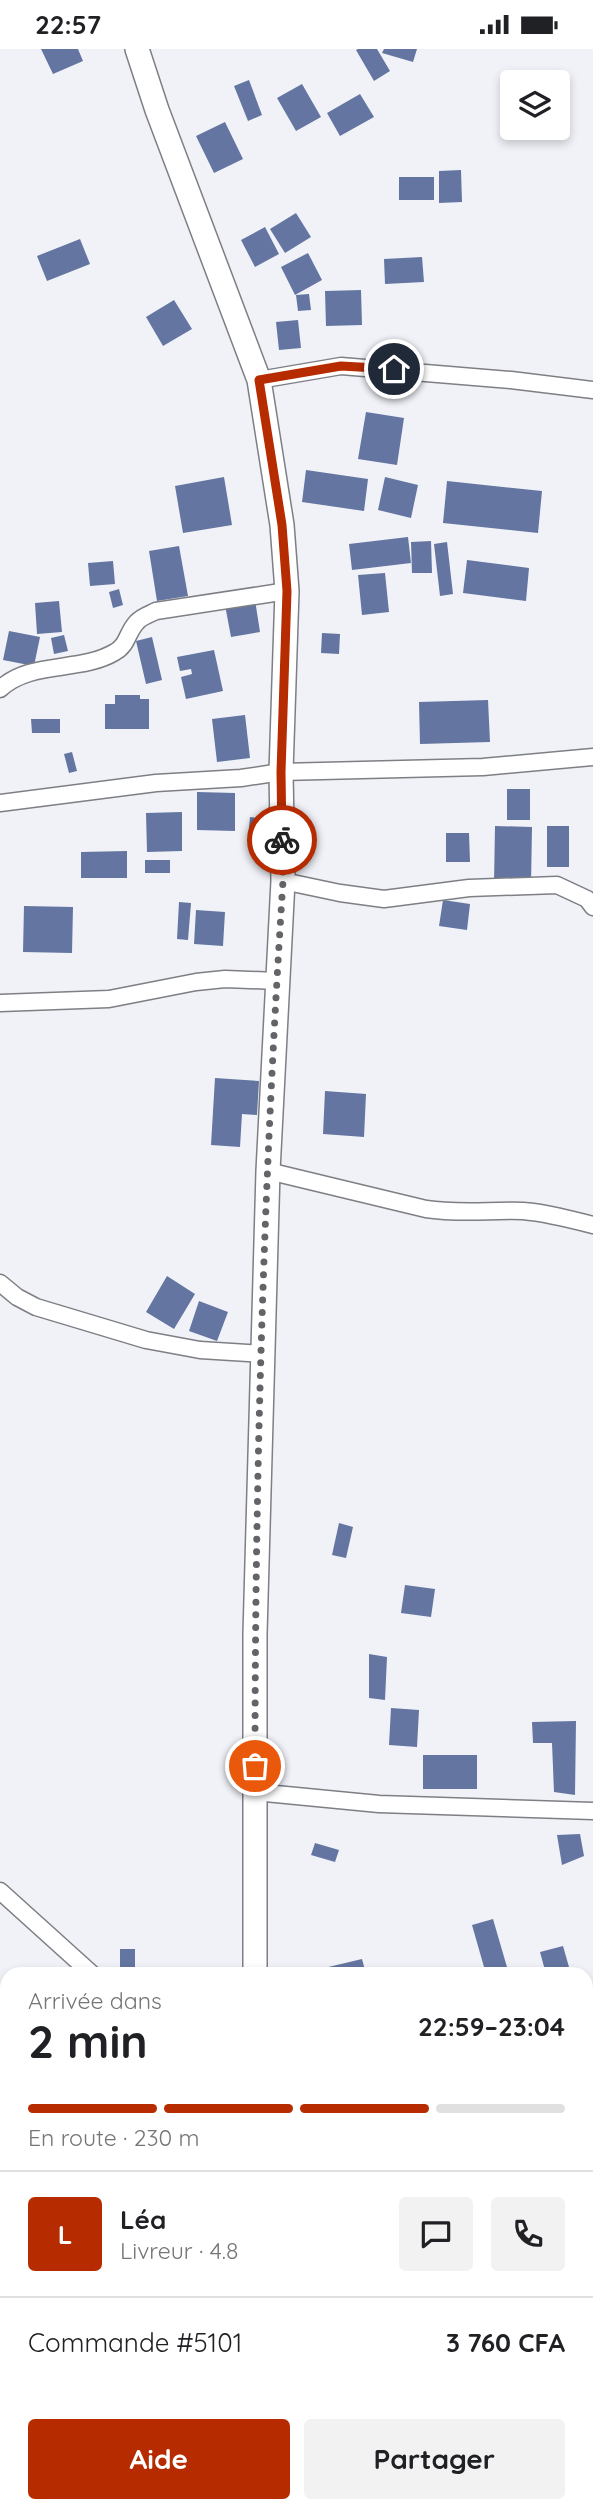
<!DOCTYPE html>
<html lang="fr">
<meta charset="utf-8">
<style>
:root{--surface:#fff;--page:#f2f2f2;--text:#202124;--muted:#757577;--line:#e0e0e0;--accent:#b62c00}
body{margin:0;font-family:Quicksand,sans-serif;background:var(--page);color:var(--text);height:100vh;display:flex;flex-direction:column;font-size:26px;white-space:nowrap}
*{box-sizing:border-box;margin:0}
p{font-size:23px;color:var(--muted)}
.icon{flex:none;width:38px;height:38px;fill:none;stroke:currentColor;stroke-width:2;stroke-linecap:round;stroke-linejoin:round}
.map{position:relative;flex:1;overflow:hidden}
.side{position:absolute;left:0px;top:1918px;width:593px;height:546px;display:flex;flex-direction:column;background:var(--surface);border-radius:21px 21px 0 0;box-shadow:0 4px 10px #0003}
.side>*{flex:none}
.fabs{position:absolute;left:500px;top:21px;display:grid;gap:14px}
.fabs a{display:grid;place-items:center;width:70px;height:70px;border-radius:7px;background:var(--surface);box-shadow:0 4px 10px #0003;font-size:35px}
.pin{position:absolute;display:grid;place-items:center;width:60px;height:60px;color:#fff;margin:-30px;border:4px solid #fff;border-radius:50%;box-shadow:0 2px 7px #0007}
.courier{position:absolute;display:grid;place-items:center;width:70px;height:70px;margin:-35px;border:5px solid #b62c00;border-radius:50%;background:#fff;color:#222;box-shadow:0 2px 9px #0007}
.summary em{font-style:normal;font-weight:700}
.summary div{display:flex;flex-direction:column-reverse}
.summary{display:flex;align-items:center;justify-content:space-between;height:119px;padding:0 28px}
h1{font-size:46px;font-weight:700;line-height:52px}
.bar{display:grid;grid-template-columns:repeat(4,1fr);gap:10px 7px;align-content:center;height:84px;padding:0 28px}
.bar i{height:9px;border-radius:5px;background:var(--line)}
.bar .current{background:var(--accent)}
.bar p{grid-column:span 4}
.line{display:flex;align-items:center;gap:18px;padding:0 28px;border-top:2px solid var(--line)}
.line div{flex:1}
.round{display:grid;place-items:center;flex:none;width:74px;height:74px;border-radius:7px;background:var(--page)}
.button{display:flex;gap:14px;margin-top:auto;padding:14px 28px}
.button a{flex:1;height:80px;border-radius:7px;background:var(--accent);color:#fff;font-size:28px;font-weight:700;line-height:80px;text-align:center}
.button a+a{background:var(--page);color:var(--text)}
.status{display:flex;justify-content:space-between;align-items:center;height:49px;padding:0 35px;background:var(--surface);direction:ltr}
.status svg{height:19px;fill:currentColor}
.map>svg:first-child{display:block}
.building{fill:#6375a0}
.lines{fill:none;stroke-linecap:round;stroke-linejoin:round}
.street-casing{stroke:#7d7f84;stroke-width:19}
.secondary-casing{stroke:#7d7f84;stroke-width:26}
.street{stroke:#fff;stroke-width:16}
.secondary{stroke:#fff;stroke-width:23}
.done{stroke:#636468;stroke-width:7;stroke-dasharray:0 12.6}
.route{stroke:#b62c00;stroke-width:9}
</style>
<div class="status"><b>22:57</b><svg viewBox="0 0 49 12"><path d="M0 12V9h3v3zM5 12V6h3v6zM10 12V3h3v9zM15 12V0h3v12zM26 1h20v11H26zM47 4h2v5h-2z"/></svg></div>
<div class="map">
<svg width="593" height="2464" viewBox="0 0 593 2464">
<rect width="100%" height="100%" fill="#f0f2f8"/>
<path class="building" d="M41 0H78L83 12 53 25Z
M358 0H377L390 22 374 32 356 1Z
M384 0H417L413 13 382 4Z
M249 31 262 66 248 72 234 37Z
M302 35 321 68 296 82 277 49Z
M360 45 374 68 340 87 327 64Z
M225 73 243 110 214 124 196 87Z
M461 121 462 153 439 154V122Z
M399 128H434V151H399Z
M296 164 311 188 285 204 270 180Z
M265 178 279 205 255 218 241 191Z
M80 190 90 215 47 232 37 207Z
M308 204 322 231 295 246 281 218Z
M422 208 424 233 385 235 384 210Z
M361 241 362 276 326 277 325 242Z
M309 245 311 261 298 262 296 246Z
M174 251 192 280 163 297 146 268Z
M298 271 301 299 279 301 276 273Z
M366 363 404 369 397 416 358 410Z
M306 421 368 430 364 462 302 453Z
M224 428 232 476 183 484 175 437Z
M385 428 418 436 411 469 378 461Z
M447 432 542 442 538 484 443 474Z
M408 488 411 514 352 521 349 495Z
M431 492 432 524H412L411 493Z
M447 493 453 545 440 547 434 495Z
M179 497 188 547 157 552 149 502Z
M467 511 529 519 526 552 463 544Z
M113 512 115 535 90 537 88 514Z
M385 524 389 563 362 566 358 526Z
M119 540 123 556 113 559 109 543Z
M255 551 260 583 231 588 225 556Z
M59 552 62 583 37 585 35 554Z
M9 582 40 588 34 617 3 611Z
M322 584 340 585 339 605 321 604Z
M64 586 68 602 54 605 51 589Z
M152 588 162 631 146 635 136 592Z
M214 601 223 642 186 650 181 628 192 625 191 620 180 622 177 608Z
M115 646H140V650H149V680H105V655H115Z
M488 651 490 693 420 695 419 653Z
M245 666 250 709 217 713 212 670Z
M31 670H60V684H32Z
M72 703 77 722 69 724 64 705Z
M507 740H530V771H507Z
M197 743 235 744V782L197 781Z
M182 763V802L147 803 146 764Z
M250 768 269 770 267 790 248 789Z
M495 777 532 778 531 835 494 834Z
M547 777H569V818H547Z
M446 784H469L470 813H446Z
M127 802V829H81V803Z
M145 811H170V824H145Z
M443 851 470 855 467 881 439 877Z
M179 853 191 854 188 891 177 890Z
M24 857 73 858 72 904 23 903Z
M196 861 225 863 223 897 194 895Z
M215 1029 259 1032 257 1066 242 1065 240 1098 211 1096Z
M325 1042 366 1045 364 1088 323 1085Z
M167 1227 195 1245 174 1280 146 1263Z
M199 1252 228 1263 217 1292 189 1282Z
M339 1474 353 1478 346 1509 332 1506Z
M405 1536 435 1540 431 1568 401 1564Z
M369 1605 387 1608 385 1651 369 1649Z
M391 1659 419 1661 417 1698 389 1696Z
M576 1672 575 1746 554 1743 552 1694H533L532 1673Z
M423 1706H477V1740H423Z
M580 1785 584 1807 562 1816 557 1786Z
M315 1794 339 1801 335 1813 311 1806Z
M493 1870 509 1925H486L472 1876Z
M563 1897 571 1925H546L540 1903Z
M120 1900H135V1925H120Z
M362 1910 366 1925H303V1924Z
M591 2019 593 2039 586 2041V2021Z
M0 2144H7L6 2178H0Z
M593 2241V2282L586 2267V2244Z
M58 2457H80L78 2464H57Z"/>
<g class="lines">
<g class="street-casing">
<path id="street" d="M259 331 341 317 511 331 593 341
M0 640C31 611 80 624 115 603 128 596 127 583 137 573 141 568 150 565 156 562L287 542
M0 754 156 734 241 729 281 723 483 718 593 708
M283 832 340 844 384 850 469 839 557 836 587 850 593 858
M0 954 109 950 196 933 225 930 277 932
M268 1122 426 1160C458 1165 490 1161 523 1162 547 1164 570 1170 593 1176
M0 1234 17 1248 36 1258 146 1291 200 1301 263 1305
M255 1743 379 1755 593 1762
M0 1842 92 1925
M586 2100 593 2098
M0 2229 7 2228"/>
</g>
<g class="secondary-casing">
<path id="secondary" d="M137 0 157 61 259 331 282 476 287 542 281 723 283 832 268 1122 255 1585V1925
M410 2457 411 2464"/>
</g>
<use href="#street" class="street"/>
<use href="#secondary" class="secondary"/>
</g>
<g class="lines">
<path class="done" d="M255 1717C255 1422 264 1126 283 832L282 791"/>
<path class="route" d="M282 791 281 723 287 542 282 476 259 331 341 317 394 320"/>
</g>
</svg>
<div class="fabs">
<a><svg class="icon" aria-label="layers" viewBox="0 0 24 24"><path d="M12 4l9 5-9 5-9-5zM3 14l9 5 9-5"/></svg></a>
</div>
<div class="pin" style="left:255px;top:1717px;background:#ea580c"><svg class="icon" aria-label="bag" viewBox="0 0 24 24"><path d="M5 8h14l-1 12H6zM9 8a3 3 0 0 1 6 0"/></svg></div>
<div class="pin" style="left:394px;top:320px;background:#1f2937"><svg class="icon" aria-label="home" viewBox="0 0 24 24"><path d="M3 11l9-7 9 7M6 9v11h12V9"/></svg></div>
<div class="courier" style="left:282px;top:791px"><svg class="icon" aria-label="bike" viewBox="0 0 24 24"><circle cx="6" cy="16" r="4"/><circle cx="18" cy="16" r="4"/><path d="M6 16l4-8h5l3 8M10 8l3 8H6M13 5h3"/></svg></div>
<section class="side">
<div class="summary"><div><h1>2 min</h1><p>Arrivée dans</p></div><em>22:59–23:04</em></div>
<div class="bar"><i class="current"></i><i class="current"></i><i class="current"></i><i></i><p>En route · 230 m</p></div>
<div class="line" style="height:126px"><b class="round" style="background:var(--accent);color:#fff">L</b><div><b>Léa</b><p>Livreur · 4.8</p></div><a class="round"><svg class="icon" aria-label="chat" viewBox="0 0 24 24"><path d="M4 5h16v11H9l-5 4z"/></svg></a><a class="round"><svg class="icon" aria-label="phone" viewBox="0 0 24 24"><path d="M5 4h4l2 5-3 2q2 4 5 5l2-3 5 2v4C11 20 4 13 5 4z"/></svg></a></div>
<div class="line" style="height:91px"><div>Commande #5101</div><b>3 760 CFA</b></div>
<div class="button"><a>Aide</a><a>Partager</a></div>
</section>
</div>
